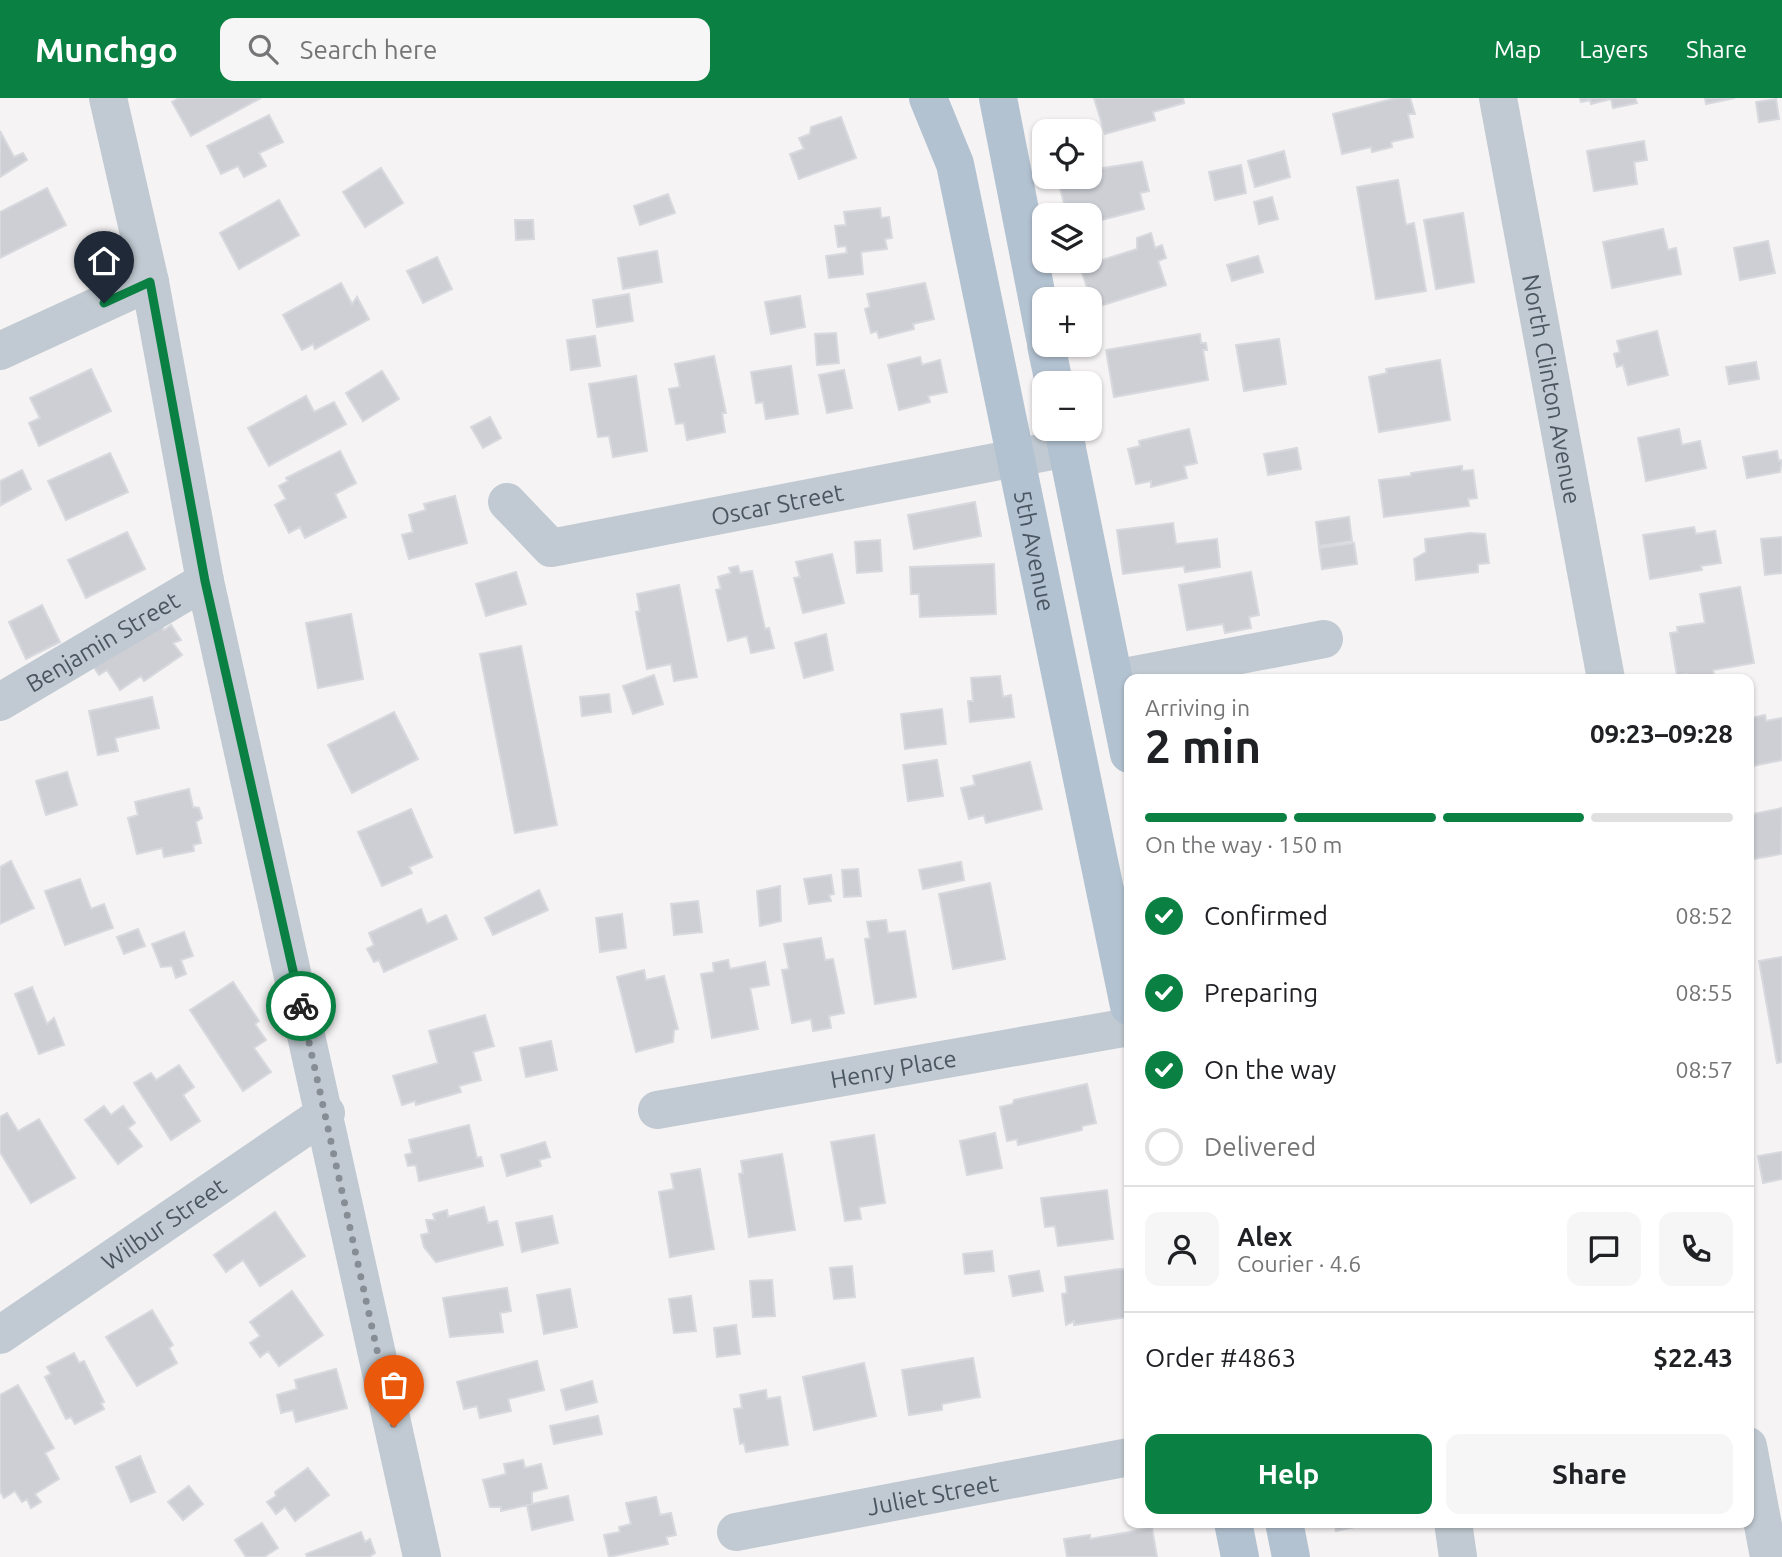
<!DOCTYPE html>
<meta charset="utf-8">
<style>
:root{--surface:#fff;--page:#f6f6f6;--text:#202124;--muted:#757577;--line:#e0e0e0;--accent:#0b8043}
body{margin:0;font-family:Ubuntu,sans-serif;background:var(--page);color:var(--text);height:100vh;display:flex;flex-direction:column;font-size:26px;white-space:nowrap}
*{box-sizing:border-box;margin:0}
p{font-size:23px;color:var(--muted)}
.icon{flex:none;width:38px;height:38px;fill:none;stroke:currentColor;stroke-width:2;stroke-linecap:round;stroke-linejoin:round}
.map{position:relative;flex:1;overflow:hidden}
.drawer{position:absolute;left:1124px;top:576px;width:630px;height:854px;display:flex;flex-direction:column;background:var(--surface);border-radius:14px;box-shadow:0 2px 5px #0004}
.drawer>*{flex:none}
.controls{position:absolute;left:1032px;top:21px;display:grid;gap:14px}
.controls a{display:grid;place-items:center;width:70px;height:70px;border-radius:14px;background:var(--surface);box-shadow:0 2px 5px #0004;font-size:35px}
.pin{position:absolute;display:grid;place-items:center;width:60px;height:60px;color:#fff;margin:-72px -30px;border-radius:50% 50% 50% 0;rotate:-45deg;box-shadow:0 0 7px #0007}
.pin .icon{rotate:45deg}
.courier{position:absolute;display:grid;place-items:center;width:70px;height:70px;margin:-35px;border:5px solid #0b8043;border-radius:50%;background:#fff;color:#222;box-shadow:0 2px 9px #0007}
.overview em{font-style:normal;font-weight:600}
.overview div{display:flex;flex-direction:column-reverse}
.overview{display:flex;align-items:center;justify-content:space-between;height:119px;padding:0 21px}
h1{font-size:46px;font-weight:600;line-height:52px}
.bar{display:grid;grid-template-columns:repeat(4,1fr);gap:10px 7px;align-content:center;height:84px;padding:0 21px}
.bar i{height:9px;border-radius:5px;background:var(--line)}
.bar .current{background:var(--accent)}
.bar p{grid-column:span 4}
.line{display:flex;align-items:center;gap:18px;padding:0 21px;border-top:2px solid var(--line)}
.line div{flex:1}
.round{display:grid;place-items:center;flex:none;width:74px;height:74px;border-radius:14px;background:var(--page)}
ol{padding:0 21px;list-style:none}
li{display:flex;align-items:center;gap:21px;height:77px}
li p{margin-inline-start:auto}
li .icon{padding:7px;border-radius:50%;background:var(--accent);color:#fff;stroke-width:4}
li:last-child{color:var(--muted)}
li i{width:38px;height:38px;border:4px solid var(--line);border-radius:50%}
.button{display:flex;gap:14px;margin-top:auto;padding:14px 21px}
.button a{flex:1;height:80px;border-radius:14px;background:var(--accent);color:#fff;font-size:28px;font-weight:600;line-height:80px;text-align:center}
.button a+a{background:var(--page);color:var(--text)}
header{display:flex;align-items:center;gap:42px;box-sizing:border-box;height:98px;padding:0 35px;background:var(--accent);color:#fff}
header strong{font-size:33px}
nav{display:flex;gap:38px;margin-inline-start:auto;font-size:24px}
.search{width:490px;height:63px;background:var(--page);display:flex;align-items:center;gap:18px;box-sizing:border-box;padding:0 24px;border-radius:14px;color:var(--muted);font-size:26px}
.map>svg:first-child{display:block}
.building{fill:#cdcfd5;stroke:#d7d9de;stroke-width:2}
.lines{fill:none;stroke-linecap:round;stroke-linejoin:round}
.minor{stroke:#c1cad2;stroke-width:38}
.major{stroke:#b3c2d1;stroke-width:38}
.done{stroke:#868d94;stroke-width:7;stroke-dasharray:0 12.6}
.route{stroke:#0b8043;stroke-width:9}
.labels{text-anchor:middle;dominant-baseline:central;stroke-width:5;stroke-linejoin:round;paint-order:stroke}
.street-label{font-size:24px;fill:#4a5661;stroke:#fff}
</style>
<header>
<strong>Munchgo</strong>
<div class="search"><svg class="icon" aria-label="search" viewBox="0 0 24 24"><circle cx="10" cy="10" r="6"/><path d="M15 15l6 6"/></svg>Search here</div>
<nav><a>Map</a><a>Layers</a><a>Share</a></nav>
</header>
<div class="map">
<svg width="1782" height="1459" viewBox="0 0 1782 1459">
<rect width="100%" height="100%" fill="#f5f3f3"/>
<path class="building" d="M179 0H261L191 38 172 4Z
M1094 0H1183L1184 5 1153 14 1155 22 1105 36Z
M1396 0H1410L1415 16H1408L1413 39 1391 44 1392 49 1372 54 1371 49 1342 56 1333 16Z
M1580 0H1635L1637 5 1613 10 1611 1 1591 6 1590 2 1581 4Z
M1705 0H1735L1706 6Z
M1776 1 1779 21 1759 24 1756 4Z
M269 17 283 44 259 55 266 68 244 79 238 68 221 76 207 48Z
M841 19 856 60 799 81 790 56 804 51 799 40 810 36 811 29Z
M0 33 14 59 23 55 27 62 0 79Z
M1644 43 1647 62 1634 64 1637 86 1594 93 1587 53Z
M1284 53 1290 79 1255 89 1248 63Z
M1142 64 1149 93 1140 95 1144 111 1090 125V117H1067L1059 86 1090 79V72Z
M1241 67 1246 95 1215 102 1209 74Z
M381 70 403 105 365 129 343 94Z
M1398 82 1406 127 1414 125 1426 193 1376 201 1357 89Z
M47 90 66 127 0 160V114Z
M668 96 675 115 640 127 634 108Z
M1272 99 1278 121 1259 126 1254 104Z
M279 102 299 137 239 171 220 135Z
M880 110 881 120 889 119 892 140 885 141 887 151 861 154 863 176 829 180 826 158 847 155 846 148 838 149 835 128 846 127 844 114Z
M1463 115 1474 184 1436 191 1424 122Z
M515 122H533L534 141 516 142Z
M1663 131 1668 152 1676 150 1681 176 1612 190 1603 144Z
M1151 135 1155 150 1162 147 1166 160 1158 163 1166 187 1094 210 1080 169 1137 151V140Z
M1768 143 1775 175 1740 182 1734 150Z
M657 153 662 184 623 191 618 160Z
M1258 158 1263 174 1232 183 1227 167Z
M437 159 452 191 423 205 407 173Z
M341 185 352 206 357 199 369 221 315 251 313 246 302 252 283 217Z
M925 185 934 221 913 226 914 231 879 240 877 233 871 235 865 211 870 209 867 196Z
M629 196 633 223 597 229 593 202Z
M800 198 805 229 771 236 765 204Z
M1657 233 1668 277 1628 287 1623 267 1617 269 1614 256 1620 254 1617 243Z
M836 235 839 265 817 267 815 236Z
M1200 236 1201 245H1206L1207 252H1203L1208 282 1114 299 1106 252Z
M595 238 600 268 571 272 567 242Z
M1279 241 1286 286 1244 293 1236 247Z
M714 258 726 315H722L725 334 687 342 684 325 676 326 669 291 680 289 675 266Z
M920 259 922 267 940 262 947 294 928 298 930 304 899 312 888 267Z
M1440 262 1450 322 1379 334 1369 279 1387 275 1386 271Z
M1756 264 1759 281 1729 286 1726 269Z
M791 268 798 316 766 321 763 304 756 305 751 274Z
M91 271 111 313 39 348 29 325 40 320 30 300Z
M844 272 852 310 827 315 819 277Z
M382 273 399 301 363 323 346 295Z
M636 278 647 353 613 359 609 338 598 339 589 286Z
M306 298 314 314 334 304 346 326 269 368 248 330Z
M490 319 501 340 483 350 471 329Z
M1189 331 1197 365 1184 368 1187 380 1151 389V383L1136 386 1128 351 1140 348 1139 343Z
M1679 331 1682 347 1700 343 1706 370 1646 383 1638 340Z
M1297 350 1301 371 1268 377 1264 356Z
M340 353 356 385 335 396 346 419 305 440 300 429 289 435 275 407 286 401 279 388 288 383 286 380Z
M1777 353 1779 363 1782 362 1780 374 1747 380 1743 359Z
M110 355 128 394 66 422 48 383Z
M1462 368V373L1473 372 1477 400 1468 401 1469 408 1384 419 1379 382 1411 378V375Z
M22 372 31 391 1 407 0 383Z
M455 398 467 445 409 461 402 437 413 434 409 417 426 412 424 406Z
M975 404 981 438 914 451 908 417Z
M1349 419 1352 443 1319 448 1316 424Z
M1173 425 1176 446 1217 441 1220 469 1185 474 1184 468 1123 476 1117 432Z
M1694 429 1696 436 1715 433 1721 465 1701 468 1702 472 1650 481 1643 437Z
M127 434 145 471 86 500 68 462Z
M1470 435 1485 436 1489 465 1478 466V474L1416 482 1414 461 1426 454 1425 441Z
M1782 439V475L1765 477 1761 441Z
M880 442 882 473 857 475 855 444Z
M1354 445 1357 466 1322 471 1319 450Z
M832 456 844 505 803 515 794 480 800 479 796 464Z
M994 466 996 516 920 519 919 496H911L910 469Z
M738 468 740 475 752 473 765 531 769 530 774 550 751 555 747 538 728 543 716 492 721 491 718 479 731 475 729 470Z
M516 474 526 506 486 518 476 486Z
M1251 474 1259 517 1249 519 1251 530 1225 535 1223 526 1187 532 1179 487Z
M679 487 697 579 674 583 671 566 647 571 636 514 640 513 637 496Z
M1740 489 1754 565 1713 572 1714 577 1692 581H1688L1687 576 1677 578 1670 535 1678 534 1677 529 1705 525 1700 496Z
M42 507 60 544 26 561 9 524Z
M351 516 363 581 318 590 306 525Z
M157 521 164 532 171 527 181 542 173 545 182 557 144 583 141 578 120 592 107 572 99 577 91 565Z
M826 536 833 572 804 580 795 545Z
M521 548 557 727 515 735 480 556Z
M654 577 663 606 633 616 623 588Z
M1000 578 1003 599 1011 597 1014 619 970 624 968 603H973L971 580Z
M609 596 611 614 582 618 580 599Z
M152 599 159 630 115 640 118 653 98 657 89 613Z
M942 611 946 646 905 651 901 616Z
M394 614 418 661 352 695 328 647Z
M1765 617 1766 623 1782 620V662L1748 669V626L1752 625 1751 620Z
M937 662 943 698 908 703 903 667Z
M1030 664 1042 711 986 725 984 717 969 721 961 690 975 687 973 678Z
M67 674 77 707 46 717 36 683Z
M189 691 193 709 199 710 202 720 196 724 201 745 193 747 194 753 164 759 162 750 137 756 128 720 138 717 135 704Z
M1782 710 1781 756 1748 762V717Z
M411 711 432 759 409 769 412 775 382 788 358 734Z
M11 763 34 810 0 826V769Z
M961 764 964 782 923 791 919 772Z
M858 771 861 798 844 799 842 772Z
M831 777 834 796 829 797 831 803 809 806 804 781Z
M80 781 91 811 104 806 113 830 65 847 45 793Z
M990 785 1005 861 953 871 939 796Z
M780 788 781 823 760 828 757 793Z
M539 792 548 812 493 837 485 820Z
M698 803 702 834 674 837 671 806Z
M421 811 427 826 446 817 457 841 384 874 379 862 374 864 367 851 374 847 369 835Z
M622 816 626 850 600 854 596 820Z
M886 822 888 835 905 833 916 899 875 906 865 841 870 840 867 824Z
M138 831 145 848 124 856 117 839Z
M184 834 193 858 181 862 186 876 176 880 172 868 161 869 152 846Z
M821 840 825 862 833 861 844 915 829 918 831 930 813 933 811 921 792 925 782 872 789 871 784 846Z
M1782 859V964L1777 965 1759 863Z
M728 862 730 871 765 864 769 887 750 890 758 931 712 940 701 876 714 874 713 865Z
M644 872 646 882 664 878 678 931 674 932 673 944 636 954 617 879Z
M233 884 259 923 255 926 266 942 254 950 271 974 243 993 190 912Z
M32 889 47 926 54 920 64 947 39 956 15 896Z
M485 917 494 948 473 954 481 982 459 988 461 994 416 1007 415 1003 402 1007 393 978 438 965 429 933Z
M551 943 557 972 526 979 520 950Z
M179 967 194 989 183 997 200 1023 171 1042 134 985 151 975 156 982Z
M1087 986 1096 1025 1082 1028V1032L1018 1047 1017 1041 1007 1043 1000 1009 1013 1006 1014 1002Z
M104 1008 111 1017 123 1008 135 1025 128 1030 142 1048 118 1066 85 1022Z
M7 1015 18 1033 39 1021 75 1080 31 1105 0 1054V1019Z
M469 1027 477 1060 481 1059 483 1068 419 1083 416 1067 408 1068 405 1057 412 1055 409 1042Z
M995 1035 1002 1070 967 1077 960 1043Z
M874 1037 885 1105 859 1109 861 1121 845 1123 831 1044Z
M545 1044 550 1059 539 1062 541 1068 507 1078 501 1057Z
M1782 1054V1081L1763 1085 1758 1058Z
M782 1056 795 1132 749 1139 739 1076 743 1075 741 1063Z
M700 1071 714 1151 670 1159 659 1094 674 1091 671 1076Z
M1107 1092 1113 1141 1058 1148 1055 1128 1045 1129 1041 1100Z
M484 1109 488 1125 497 1123 503 1147 436 1164 424 1149 421 1137 429 1135 426 1122H435L433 1116 447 1112 448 1119Z
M275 1114 305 1158 260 1188 243 1162 226 1174 214 1157Z
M552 1118 558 1145 522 1154 516 1125Z
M992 1153 994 1173 965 1176 963 1156Z
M852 1168 855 1199 834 1201 830 1170Z
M1119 1171 1129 1172 1128 1219 1074 1227V1223L1066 1227 1062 1196 1067 1195 1065 1179Z
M1039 1173 1043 1193 1013 1198 1009 1178Z
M772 1182 775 1218 753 1219 750 1183Z
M507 1190 511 1213 500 1215 503 1234 450 1239 443 1200Z
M570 1191 577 1229 544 1236 537 1197Z
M292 1193 323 1237 279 1268 268 1253 260 1259 250 1245 260 1238 250 1224Z
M691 1198 696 1233 674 1235 669 1201Z
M152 1212 173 1247 169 1250 177 1265 137 1288 106 1239Z
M736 1227 740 1256 717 1259 714 1230Z
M74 1255 79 1265 84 1263 104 1304 101 1305 104 1311 75 1326 71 1319 66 1321 45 1279 51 1276 47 1269Z
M973 1260 980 1299 942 1306V1312L909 1317 902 1272Z
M537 1263 544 1292 508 1301 511 1313 480 1320 477 1308 464 1311 457 1284Z
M864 1265 876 1318 814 1332 803 1279Z
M336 1271 347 1310 296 1324 293 1312 281 1315 277 1297 297 1291 295 1282Z
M592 1283 597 1304 566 1312 561 1292Z
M18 1287 54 1350 45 1355 59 1381 35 1396 41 1404 31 1410 27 1401 22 1404 15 1393 4 1400 0 1393V1297Z
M766 1292 767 1301 780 1299 788 1347 746 1354 744 1345 740 1346 734 1311 742 1310 740 1297Z
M598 1318 602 1336 554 1346 550 1328Z
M140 1358 155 1394 131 1404 116 1369Z
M523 1362 525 1370 541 1366 547 1390 532 1394V1406L501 1413V1409H490L483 1382 506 1376 504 1366Z
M308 1370 329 1397 295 1423 285 1409 276 1416 267 1404 276 1398 275 1394Z
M189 1388 203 1406 183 1422 168 1404Z
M568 1398 573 1422 532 1432 527 1407Z
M656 1399 660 1417 671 1415 676 1437 666 1439 668 1446 609 1459 604 1437 620 1434 619 1429 631 1426 626 1405Z
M1334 1424H1368V1426L1336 1433Z
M262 1425 278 1450 264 1459H246L235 1442Z
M1152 1430 1157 1459H1067L1064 1441 1090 1437V1441Z
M361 1434 365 1444 370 1441 375 1455 369 1459H307L306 1456Z"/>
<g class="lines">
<g class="minor">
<path d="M108 0 150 184 205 483 422 1459"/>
<path id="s1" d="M1498 0 1606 581"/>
<path d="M0 253 150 184"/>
<path id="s2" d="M507 404 551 450 1067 350"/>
<path d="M1114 581 1324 541"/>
<path id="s3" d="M0 604 205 483"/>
<path id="s4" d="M657 1012 1129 929"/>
<path id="s5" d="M0 1237 326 1015"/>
<path d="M1748 1348 1769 1459"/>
<path d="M1453 1424 1458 1459"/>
<path id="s6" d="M736 1434 1129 1359"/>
</g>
<g class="major">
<path id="s7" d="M928 0 955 66 1129 908"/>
<path d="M998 0 1045 240"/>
<path d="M1046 247 1054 285"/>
<path d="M1063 331 1129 656"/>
<path d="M1233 1424 1240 1459"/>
<path d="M1284 1424 1291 1459"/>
</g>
</g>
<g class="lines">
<path class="done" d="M301 908 394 1329"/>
<path class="route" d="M104 205 150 184 205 483 301 908"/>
</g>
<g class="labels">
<g class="street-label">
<text stroke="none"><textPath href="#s1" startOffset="296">North Clinton Avenue</textPath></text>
<text stroke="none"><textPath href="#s2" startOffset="294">Oscar Street</textPath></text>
<text stroke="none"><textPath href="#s7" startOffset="466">5th Avenue</textPath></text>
<text stroke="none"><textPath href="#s3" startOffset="119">Benjamin Street</textPath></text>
<text stroke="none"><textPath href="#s4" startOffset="240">Henry Place</textPath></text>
<text stroke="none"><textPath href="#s5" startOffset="198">Wilbur Street</textPath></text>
<text stroke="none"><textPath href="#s6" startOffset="200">Juliet Street</textPath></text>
</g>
</g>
</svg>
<div class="controls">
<a><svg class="icon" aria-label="locate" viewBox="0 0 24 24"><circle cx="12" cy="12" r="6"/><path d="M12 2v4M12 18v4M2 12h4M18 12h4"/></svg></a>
<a><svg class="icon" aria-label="layers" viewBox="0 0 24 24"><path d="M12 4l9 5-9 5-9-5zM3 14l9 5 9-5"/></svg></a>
<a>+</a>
<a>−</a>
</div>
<div class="pin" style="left:394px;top:1329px;background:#ea580c"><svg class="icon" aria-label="bag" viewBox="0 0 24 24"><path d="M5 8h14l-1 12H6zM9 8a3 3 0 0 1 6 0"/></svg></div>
<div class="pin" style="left:104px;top:205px;background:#1f2937"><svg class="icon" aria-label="home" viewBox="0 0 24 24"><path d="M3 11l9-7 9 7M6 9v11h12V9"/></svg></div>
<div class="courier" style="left:301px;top:908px"><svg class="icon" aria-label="bike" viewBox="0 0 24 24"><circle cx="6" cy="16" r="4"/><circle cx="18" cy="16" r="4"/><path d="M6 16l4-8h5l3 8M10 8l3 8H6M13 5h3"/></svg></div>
<section class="drawer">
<div class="overview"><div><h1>2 min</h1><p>Arriving in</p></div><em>09:23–09:28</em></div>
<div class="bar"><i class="current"></i><i class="current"></i><i class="current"></i><i></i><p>On the way · 150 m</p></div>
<ol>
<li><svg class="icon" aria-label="check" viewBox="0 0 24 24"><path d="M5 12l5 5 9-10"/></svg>Confirmed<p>08:52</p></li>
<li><svg class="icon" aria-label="check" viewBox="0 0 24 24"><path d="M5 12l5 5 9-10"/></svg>Preparing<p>08:55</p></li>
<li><svg class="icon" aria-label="check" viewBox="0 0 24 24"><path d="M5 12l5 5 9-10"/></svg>On the way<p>08:57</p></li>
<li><i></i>Delivered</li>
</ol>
<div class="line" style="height:126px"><a class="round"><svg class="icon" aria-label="person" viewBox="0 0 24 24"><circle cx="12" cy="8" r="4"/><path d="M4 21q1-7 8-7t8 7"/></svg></a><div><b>Alex</b><p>Courier · 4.6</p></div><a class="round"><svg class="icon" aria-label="chat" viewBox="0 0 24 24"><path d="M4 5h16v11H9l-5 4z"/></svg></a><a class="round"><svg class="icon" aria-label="phone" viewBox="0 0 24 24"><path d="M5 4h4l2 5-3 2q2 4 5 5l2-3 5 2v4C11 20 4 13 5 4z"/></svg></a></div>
<div class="line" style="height:91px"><div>Order #4863</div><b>$22.43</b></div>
<div class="button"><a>Help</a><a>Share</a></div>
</section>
</div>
